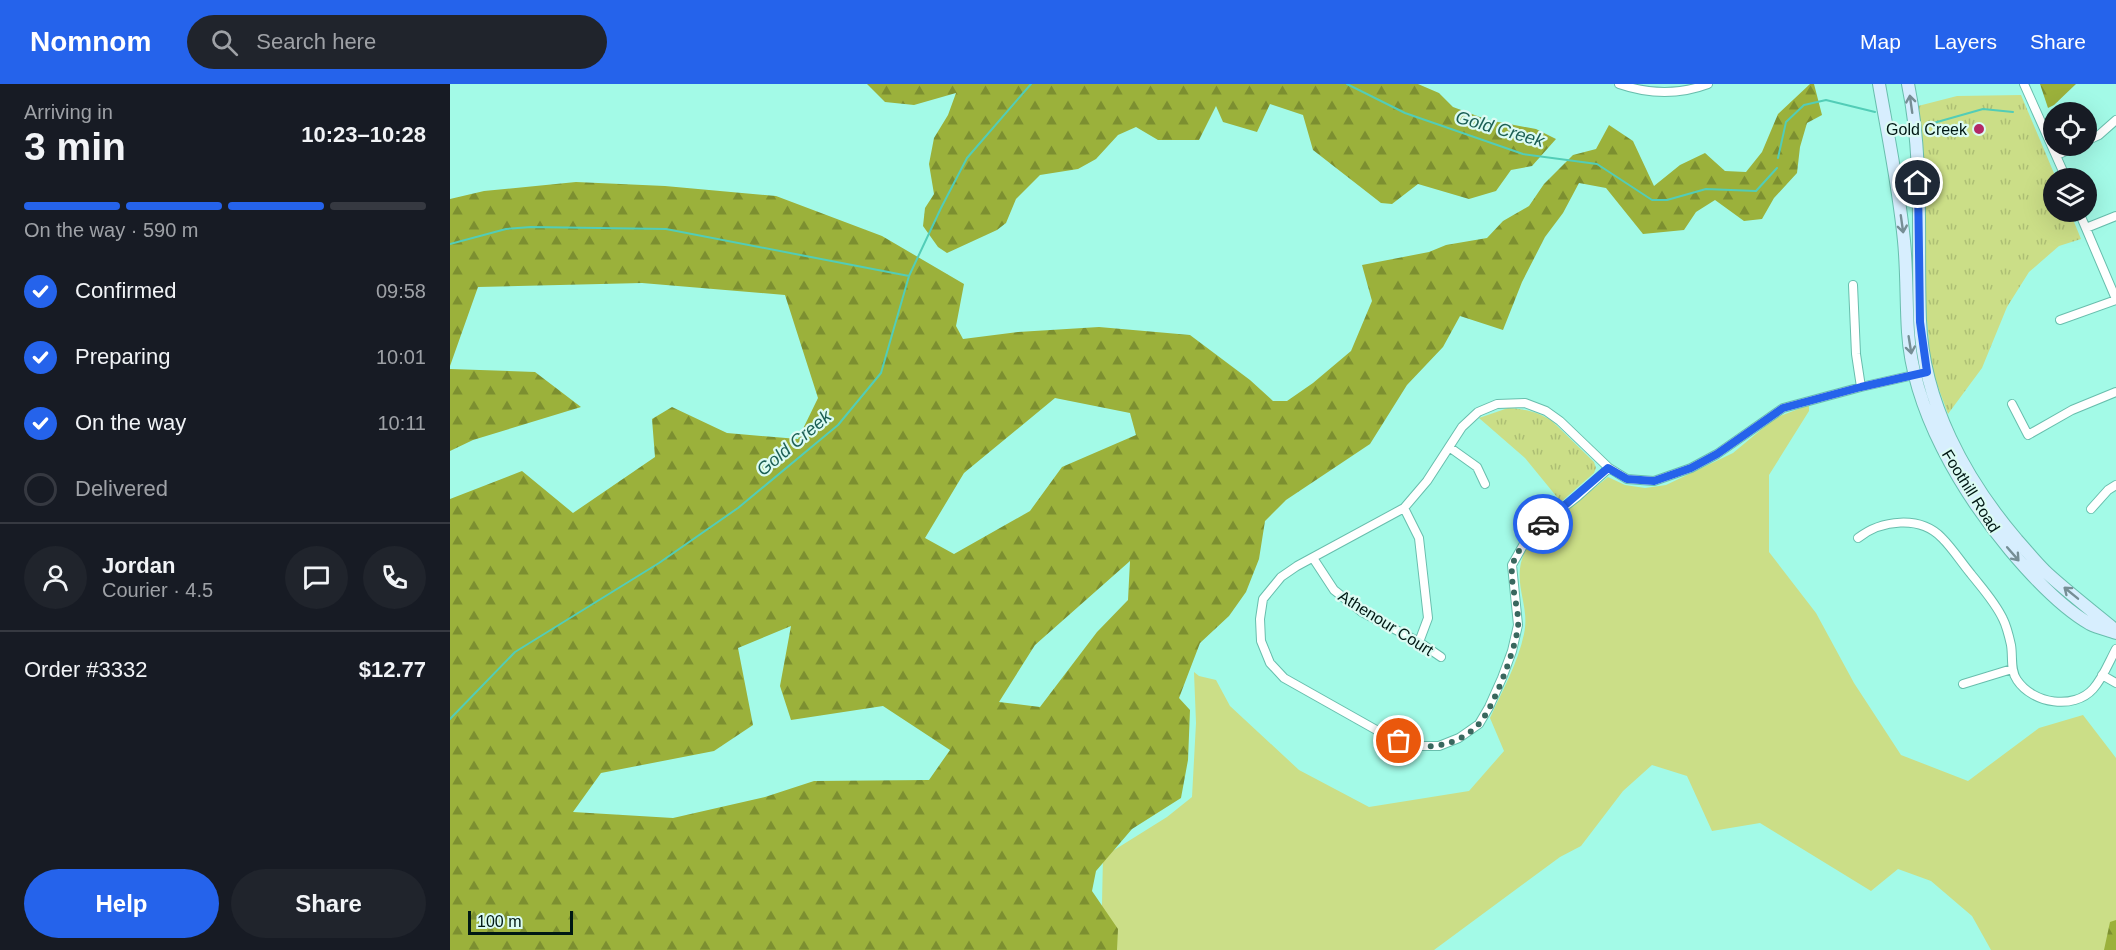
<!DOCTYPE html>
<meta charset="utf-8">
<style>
:root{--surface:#171b24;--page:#20242c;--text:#f1f3f6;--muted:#9ea1a6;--line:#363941;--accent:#2563eb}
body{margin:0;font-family:Arial,sans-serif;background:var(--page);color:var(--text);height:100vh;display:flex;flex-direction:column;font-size:22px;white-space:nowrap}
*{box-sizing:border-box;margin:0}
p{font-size:20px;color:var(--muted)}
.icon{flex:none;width:33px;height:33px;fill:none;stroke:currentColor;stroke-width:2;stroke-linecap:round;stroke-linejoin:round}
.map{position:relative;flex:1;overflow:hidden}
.panel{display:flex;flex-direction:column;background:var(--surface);width:450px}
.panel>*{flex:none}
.controls{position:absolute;left:1593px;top:18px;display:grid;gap:12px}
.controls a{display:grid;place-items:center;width:54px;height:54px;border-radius:50%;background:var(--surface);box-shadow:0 6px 24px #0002;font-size:30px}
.scale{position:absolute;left:18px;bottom:15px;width:105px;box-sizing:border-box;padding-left:6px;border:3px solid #001814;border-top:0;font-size:16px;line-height:21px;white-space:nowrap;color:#001814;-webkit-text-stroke:4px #dbfbf3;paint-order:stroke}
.pin{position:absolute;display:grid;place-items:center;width:51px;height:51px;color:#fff;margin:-26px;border:3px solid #fff;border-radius:50%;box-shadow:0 2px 6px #0007}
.courier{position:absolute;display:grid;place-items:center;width:60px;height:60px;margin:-30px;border:4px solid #2563eb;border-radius:50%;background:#fff;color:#222;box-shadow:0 2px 8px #0007}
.summary em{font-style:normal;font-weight:800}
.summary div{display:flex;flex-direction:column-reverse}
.summary{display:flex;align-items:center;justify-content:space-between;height:102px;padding:0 24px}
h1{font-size:39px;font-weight:800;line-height:45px}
.bar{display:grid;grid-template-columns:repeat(4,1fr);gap:9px 6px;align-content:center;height:72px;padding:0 24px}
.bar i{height:8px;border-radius:4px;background:var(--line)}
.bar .selected{background:var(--accent)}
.bar p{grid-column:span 4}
.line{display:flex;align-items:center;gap:15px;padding:0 24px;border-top:2px solid var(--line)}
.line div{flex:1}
.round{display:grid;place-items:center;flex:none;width:63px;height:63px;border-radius:32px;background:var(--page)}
ol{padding:0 24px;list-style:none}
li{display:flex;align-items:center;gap:18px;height:66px}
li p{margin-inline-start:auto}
li .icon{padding:6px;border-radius:50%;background:var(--accent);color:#fff;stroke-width:4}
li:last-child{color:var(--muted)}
li i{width:33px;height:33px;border:3px solid var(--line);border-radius:50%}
.action{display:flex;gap:12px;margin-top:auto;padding:12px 24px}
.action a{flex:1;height:69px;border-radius:36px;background:var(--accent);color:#fff;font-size:24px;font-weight:800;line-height:69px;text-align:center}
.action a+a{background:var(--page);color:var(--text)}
header{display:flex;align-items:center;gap:36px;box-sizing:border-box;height:84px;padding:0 30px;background:var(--accent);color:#fff}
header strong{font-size:28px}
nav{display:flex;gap:33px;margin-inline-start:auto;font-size:21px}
.search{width:420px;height:54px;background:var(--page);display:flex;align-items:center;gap:15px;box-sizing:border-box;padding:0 21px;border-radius:33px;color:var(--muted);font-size:22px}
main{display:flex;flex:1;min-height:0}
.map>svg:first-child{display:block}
.green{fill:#cbde87}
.forest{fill:url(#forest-firs);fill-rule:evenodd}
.park{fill:url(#park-tufts)}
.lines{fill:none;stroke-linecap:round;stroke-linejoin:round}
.stream{stroke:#52cdb7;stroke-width:2}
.street-casing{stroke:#68bead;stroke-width:10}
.secondary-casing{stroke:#68bead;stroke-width:14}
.street{stroke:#fff;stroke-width:8}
.secondary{stroke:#d7eefe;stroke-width:12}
.oneway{stroke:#768e95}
.done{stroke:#39675e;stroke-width:6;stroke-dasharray:0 10.8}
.route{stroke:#2563eb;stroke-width:8}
.poi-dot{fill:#b32966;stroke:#dbfbf3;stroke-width:2}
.labels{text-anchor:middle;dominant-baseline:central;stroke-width:4.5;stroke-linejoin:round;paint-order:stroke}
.poi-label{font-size:16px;fill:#001814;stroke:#dbfbf3;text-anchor:end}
.street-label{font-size:16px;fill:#001814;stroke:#dbfbf3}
.water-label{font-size:18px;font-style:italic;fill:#1c5f54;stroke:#dbfbf3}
</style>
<header>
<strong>Nomnom</strong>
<div class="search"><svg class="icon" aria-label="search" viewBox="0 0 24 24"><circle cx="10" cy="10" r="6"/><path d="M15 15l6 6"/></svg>Search here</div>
<nav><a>Map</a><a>Layers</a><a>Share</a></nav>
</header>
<main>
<section class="panel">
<div class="summary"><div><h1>3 min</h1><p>Arriving in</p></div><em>10:23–10:28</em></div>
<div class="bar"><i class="selected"></i><i class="selected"></i><i class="selected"></i><i></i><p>On the way · 590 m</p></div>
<ol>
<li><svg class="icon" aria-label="check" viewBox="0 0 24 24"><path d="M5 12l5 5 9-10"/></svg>Confirmed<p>09:58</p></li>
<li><svg class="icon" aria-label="check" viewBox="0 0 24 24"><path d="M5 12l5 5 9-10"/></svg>Preparing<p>10:01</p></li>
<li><svg class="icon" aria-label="check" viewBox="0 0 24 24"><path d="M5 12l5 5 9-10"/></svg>On the way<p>10:11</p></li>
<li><i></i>Delivered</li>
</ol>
<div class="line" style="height:108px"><a class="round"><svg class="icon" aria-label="person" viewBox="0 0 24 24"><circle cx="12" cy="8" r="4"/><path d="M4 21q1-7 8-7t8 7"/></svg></a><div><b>Jordan</b><p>Courier · 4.5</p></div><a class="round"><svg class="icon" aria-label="chat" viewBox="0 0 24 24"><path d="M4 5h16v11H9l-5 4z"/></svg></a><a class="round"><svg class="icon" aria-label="phone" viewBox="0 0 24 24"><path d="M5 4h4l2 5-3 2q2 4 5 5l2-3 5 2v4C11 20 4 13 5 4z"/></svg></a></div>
<div class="line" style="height:78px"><div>Order #3332</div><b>$12.77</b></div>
<div class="action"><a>Help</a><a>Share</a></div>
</section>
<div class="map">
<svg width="1666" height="866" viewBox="0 0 1666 866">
<defs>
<pattern id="forest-firs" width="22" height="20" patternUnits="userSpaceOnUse" patternTransform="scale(1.5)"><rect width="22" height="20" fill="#9bb13b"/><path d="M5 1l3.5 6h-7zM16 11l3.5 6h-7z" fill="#7c8f30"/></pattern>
<pattern id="park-tufts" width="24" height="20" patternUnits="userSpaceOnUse" patternTransform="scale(1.5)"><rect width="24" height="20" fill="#cbde87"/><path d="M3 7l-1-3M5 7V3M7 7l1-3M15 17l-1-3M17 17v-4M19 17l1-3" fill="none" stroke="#adbe74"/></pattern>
</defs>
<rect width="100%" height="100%" fill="#a3fae7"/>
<path class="green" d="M1359 321V327L1319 391V468L1366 529 1404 599 1451 671 1518 697 1589 644 1633 631 1666 674V849L1657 866H1541L1522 832 1481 797 1448 785 1421 807 1310 739 1262 747 1237 692 1202 681 1173 707 1131 762 1110 773 984 866H651L653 773 717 733 742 713 746 639 744 588 749 592 766 596 780 622 849 686 919 723 1019 707 1054 667 1040 634C1052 607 1068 579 1074 550 1081 517 1058 497 1078 461 1083 452 1094 446 1101 439 1120 424 1139 408 1158 393L1175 401 1195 404 1216 401 1283 369 1325 334Z"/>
<path class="forest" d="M417 0H968L989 9 1003 23 1038 36 1086 45 1106 55 1082 82 1061 86 1046 107 1019 115 968 100 942 120 931 119 863 66 853 31 820 20 807 48 773 38 766 22 749 56H708L686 43 668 51 646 75 628 85 590 91 566 115 556 139 547 146 497 169 488 163 473 142 475 124 484 110 479 80 484 54 498 31 506 9 464 21 435 18Z
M1360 0H1364L1372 31 1357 39 1350 63 1347 89 1324 114 1312 135 1294 137 1265 116 1246 128 1234 146 1193 150 1156 104 1129 99 1113 129 1095 153 1072 198 1053 246 1010 232 993 263 957 301 920 360 836 416 815 437 809 475 796 508 779 532 750 559 729 614 740 626 738 676 731 714 682 745 646 787 642 807 668 845 667 866H0V415L72 387 123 429 205 373 202 335 222 323 277 349 348 355 368 314 335 211 192 199 28 203 0 282V115L34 107 126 98 215 102 326 112 432 152 514 200 506 242 513 255 568 248 649 243 740 251 800 296 823 317H837L863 299 901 267 922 217 912 181 979 168 996 161 1037 154 1053 137 1079 122 1094 100 1123 71 1146 65 1159 41 1183 57 1204 102 1230 81 1255 69 1275 87 1296 88 1312 68 1328 30ZM605 314 680 329 686 351 612 383 580 427 504 470 475 454 514 389ZM680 477 678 516 647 548 590 623 549 618 585 561ZM341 542 330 602 341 636 433 622 500 666 479 696 364 697 315 713 223 734 123 728 151 689 264 667 303 641 288 564Z
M1590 0H1626L1604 21 1598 24Z
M0 285 85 288 131 323 23 356 0 367Z
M1666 836V866H1654L1660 838Z"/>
<path class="park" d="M1571 11 1606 94H1604V128H1620L1631 155 1609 162 1579 188 1557 223 1532 284 1498 330 1484 292 1480 270 1476 225 1471 49 1468 22 1507 12Z
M1058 324C1075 325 1088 328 1102 337L1144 378 1146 384 1144 389 1111 418 1075 374 1029 334Z"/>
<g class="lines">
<path class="stream" d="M897 0 955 29 1073 70 1147 80 1202 116H1217L1256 105 1306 107 1327 84
M1480 40 1533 25 1563 28
M1328 74 1336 38 1354 21 1376 16 1425 28
M0 160 56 145 81 143 216 145 459 192
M0 635 65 568 209 479 288 424 388 341 431 289 459 192 491 124 517 74 581 0"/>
<g class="street-casing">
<path id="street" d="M1169 0C1198 10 1229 11 1258 0
M1574 0 1616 94
M1636 57 1649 51 1666 36
M1607 71 1627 62
M1629 128 1666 215
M1636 144 1666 132
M1403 201 1406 270 1411 303
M1610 236 1666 216
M1562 320 1578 351 1622 326 1666 308
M999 363 1027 383 1035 400
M1159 384 1128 412 1079 451 1062 481 1068 541 1062 567 1052 594 1039 623 1029 640 1009 654 989 662H961L937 652 834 594 820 579 811 557 810 535 813 515 831 493 847 482 954 424 977 397 1012 343 1028 328 1047 320 1075 319 1096 327 1110 337 1159 384 1177 395 1204 397 1241 384 1267 370 1333 324 1411 303 1468 290
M954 424 969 454 978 534 969 558
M1641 425 1658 406 1666 401
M1408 454C1431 436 1470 431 1492 454 1503 465 1511 478 1521 490 1532 504 1545 518 1553 535 1557 543 1559 552 1561 561 1563 573 1560 586 1567 596 1583 620 1624 626 1643 605 1653 594 1659 578 1666 565
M863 474 884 506 912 528 969 558 991 573
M1652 591 1666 599
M1513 600 1562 585"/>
</g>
<g class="secondary-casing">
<path id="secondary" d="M1429 0C1438 52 1449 104 1454 157 1457 187 1456 217 1458 248 1463 326 1511 407 1560 466 1581 491 1612 524 1640 540 1648 544 1658 546 1666 549
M1458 0C1474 77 1467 157 1470 236 1473 318 1515 395 1567 456 1577 467 1587 480 1598 490 1619 509 1642 527 1664 545"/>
</g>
<use href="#street" class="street"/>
<use href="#secondary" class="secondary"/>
</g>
<defs><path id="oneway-shaft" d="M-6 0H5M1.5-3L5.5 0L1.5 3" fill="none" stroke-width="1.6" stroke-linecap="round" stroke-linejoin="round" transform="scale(1.5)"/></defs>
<g class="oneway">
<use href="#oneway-shaft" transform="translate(1461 20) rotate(-98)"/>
<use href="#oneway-shaft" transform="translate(1452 140) rotate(82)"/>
<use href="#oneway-shaft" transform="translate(1460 261) rotate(81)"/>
<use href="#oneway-shaft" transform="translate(1563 470) rotate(49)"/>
<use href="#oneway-shaft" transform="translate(1621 509) rotate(-141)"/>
</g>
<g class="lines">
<path class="done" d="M949 657C975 668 1009 662 1029 640 1044 623 1065 566 1068 543 1070 526 1058 495 1063 479 1069 464 1080 450 1093 440"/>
<path class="route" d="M1093 440 1158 384 1177 395 1204 397 1241 384 1267 370 1333 324 1411 303 1477 288 1470 238 1468 99"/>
</g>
<circle class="poi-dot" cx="1529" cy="45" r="6"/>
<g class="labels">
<g class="poi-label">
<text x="1517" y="45">Gold Creek</text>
</g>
<g class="street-label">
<text transform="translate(1521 407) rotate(58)">Foothill Road</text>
<text transform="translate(936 539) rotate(32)">Athenour Court</text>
</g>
<g class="water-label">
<text transform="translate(1050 45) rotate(16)">Gold Creek</text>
<text transform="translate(344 359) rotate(-40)">Gold Creek</text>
</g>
</g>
</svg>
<div class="controls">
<a><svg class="icon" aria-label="locate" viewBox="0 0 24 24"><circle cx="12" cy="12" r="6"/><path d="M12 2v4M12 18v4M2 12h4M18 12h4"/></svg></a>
<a><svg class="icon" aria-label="layers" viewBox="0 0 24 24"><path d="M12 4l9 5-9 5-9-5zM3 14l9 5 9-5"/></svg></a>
</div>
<div class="scale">100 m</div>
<div class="pin" style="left:949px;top:657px;background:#ea580c"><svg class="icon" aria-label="bag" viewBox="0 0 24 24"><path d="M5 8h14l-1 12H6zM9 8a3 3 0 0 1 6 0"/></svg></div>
<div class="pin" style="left:1468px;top:99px;background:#1f2937"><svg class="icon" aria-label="home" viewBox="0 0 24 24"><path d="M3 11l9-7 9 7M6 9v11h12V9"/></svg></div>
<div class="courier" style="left:1093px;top:440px"><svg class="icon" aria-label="car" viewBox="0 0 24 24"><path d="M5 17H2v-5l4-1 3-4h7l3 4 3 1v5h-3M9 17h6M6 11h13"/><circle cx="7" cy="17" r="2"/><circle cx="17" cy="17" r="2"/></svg></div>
</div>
</main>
